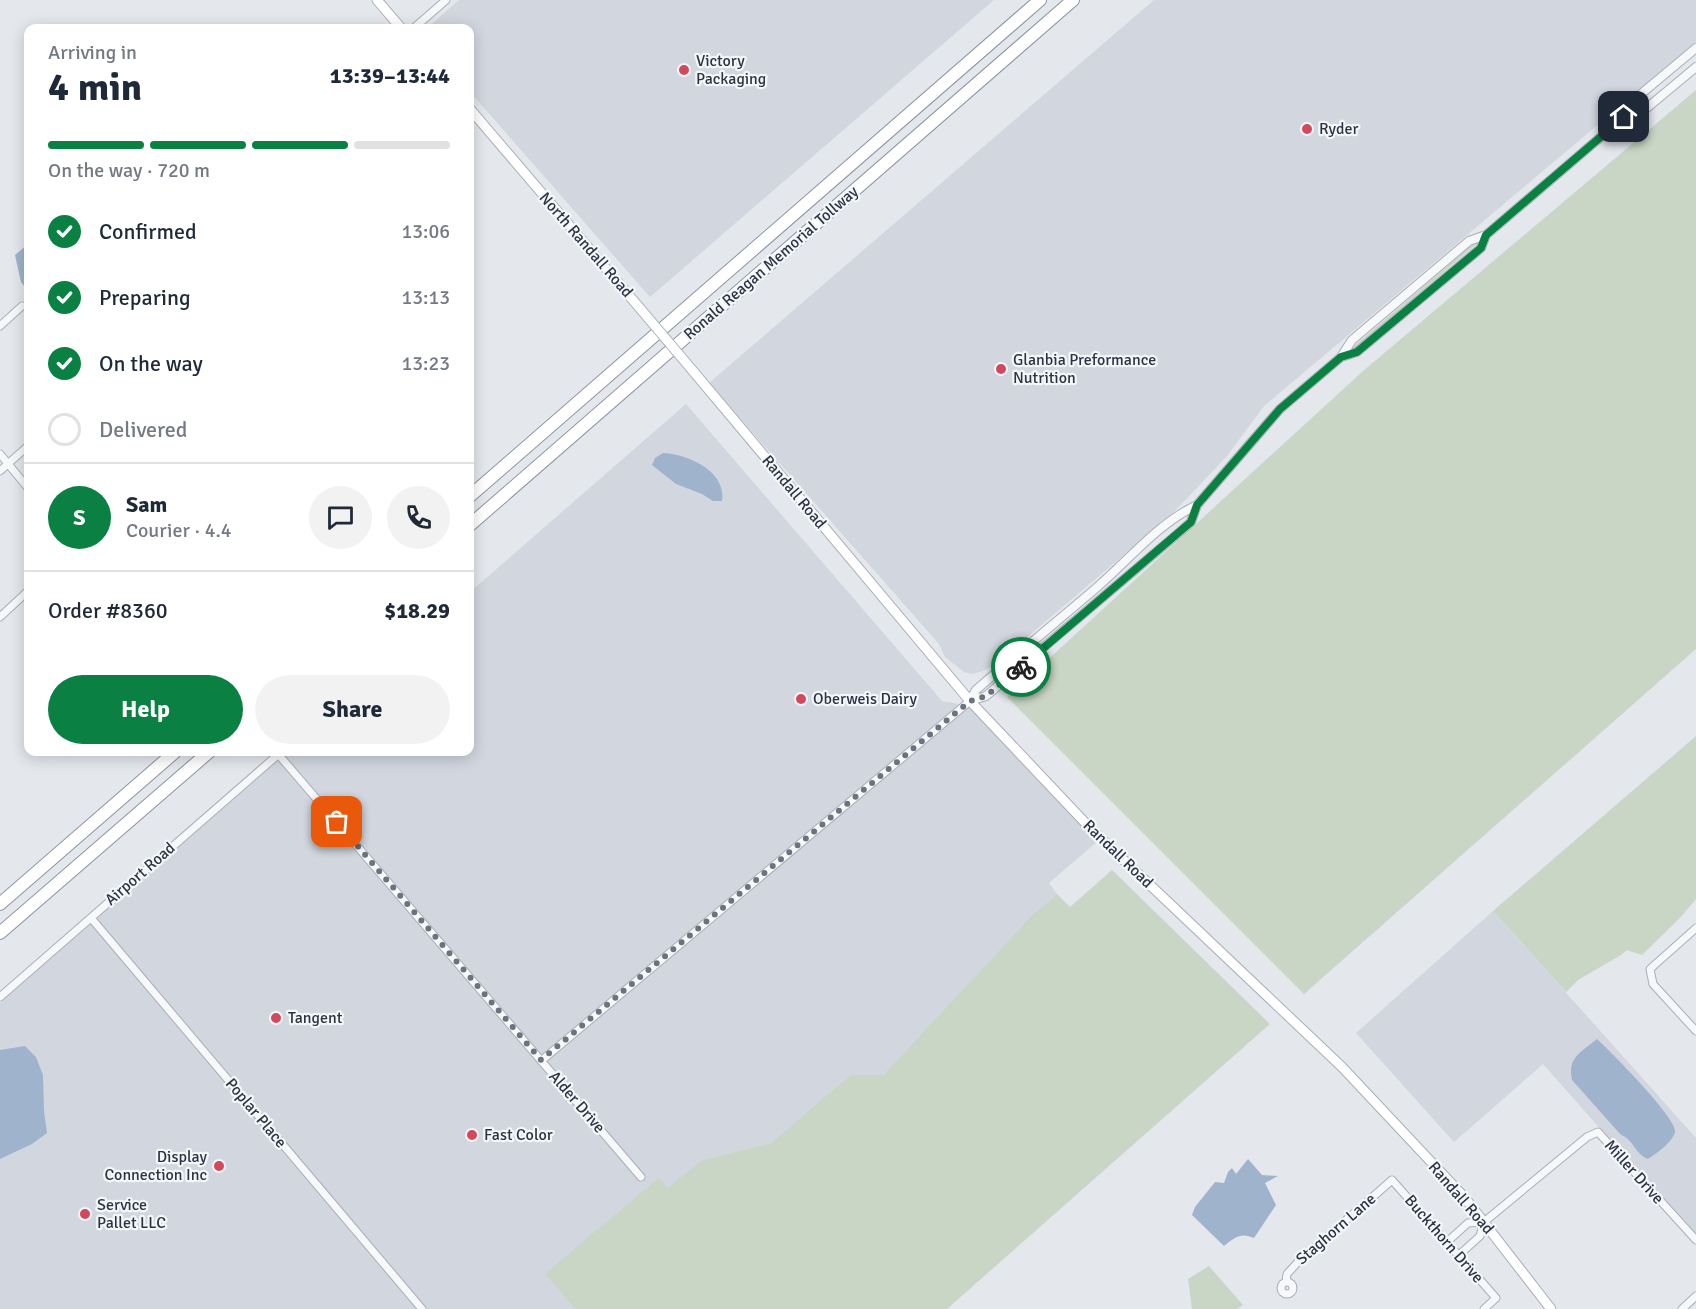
<!DOCTYPE html>
<meta charset="utf-8">
<style>
:root{--surface:#fff;--page:#f2f2f3;--text:#1f2937;--muted:#747a83;--line:#e0e1e3;--accent:#0b8043}
body{margin:0;font-family:Signika,sans-serif;background:var(--page);color:var(--text);height:100vh;display:flex;flex-direction:column;font-size:22px;white-space:nowrap}
*{box-sizing:border-box;margin:0}
p{font-size:20px;color:var(--muted)}
.icon{flex:none;width:33px;height:33px;fill:none;stroke:currentColor;stroke-width:2;stroke-linecap:round;stroke-linejoin:round}
.map{position:relative;flex:1;overflow:hidden}
.drawer{position:absolute;left:24px;top:24px;width:450px;height:732px;display:flex;flex-direction:column;background:var(--surface);border-radius:12px;box-shadow:0 3px 15px #0003}
.drawer>*{flex:none}
.pin{position:absolute;display:grid;place-items:center;width:51px;height:51px;color:#fff;margin:-26px;border-radius:12px;box-shadow:0 3px 9px #0006}
.courier{position:absolute;display:grid;place-items:center;width:60px;height:60px;margin:-30px;border:4px solid #0b8043;border-radius:50%;background:#fff;color:#222;box-shadow:0 2px 8px #0007}
.summary em{font-style:normal;font-weight:700}
.summary div{display:flex;flex-direction:column-reverse}
.summary{display:flex;align-items:center;justify-content:space-between;height:102px;padding:0 24px}
h1{font-size:39px;font-weight:700;line-height:45px}
.bar{display:grid;grid-template-columns:repeat(4,1fr);gap:9px 6px;align-content:center;height:72px;padding:0 24px}
.bar i{height:8px;border-radius:4px;background:var(--line)}
.bar .current{background:var(--accent)}
.bar p{grid-column:span 4}
.line{display:flex;align-items:center;gap:15px;padding:0 24px;border-top:2px solid var(--line)}
.line div{flex:1}
.round{display:grid;place-items:center;flex:none;width:63px;height:63px;border-radius:32px;background:var(--page)}
ol{padding:0 24px;list-style:none}
li{display:flex;align-items:center;gap:18px;height:66px}
li p{margin-inline-start:auto}
li .icon{padding:6px;border-radius:50%;background:var(--accent);color:#fff;stroke-width:4}
li:last-child{color:var(--muted)}
li i{width:33px;height:33px;border:3px solid var(--line);border-radius:50%}
.action{display:flex;gap:12px;margin-top:auto;padding:12px 24px}
.action a{flex:1;height:69px;border-radius:36px;background:var(--accent);color:#fff;font-size:24px;font-weight:700;line-height:69px;text-align:center}
.action a+a{background:var(--page);color:var(--text)}
.map>svg:first-child{display:block}
.built{fill:#d2d6de}
.green{fill:#c9d6c5}
.water{fill:#9fb4cc}
.lines{fill:none;stroke-linecap:round;stroke-linejoin:round}
.minor-casing{stroke:#a9aeb7;stroke-width:9}
.tertiary-casing{stroke:#a9aeb7;stroke-width:10}
.secondary-casing{stroke:#a9aeb7;stroke-width:11}
.motorway-casing{stroke:#8b94a3;stroke-width:14}
.minor{stroke:#f7f8fa;stroke-width:7}
.tertiary{stroke:#f7f8fa;stroke-width:8}
.secondary{stroke:#fff;stroke-width:9}
.motorway{stroke:#fff;stroke-width:12}
.secondary-bridge-casing{stroke:#a9aeb7;stroke-width:11;stroke-linecap:butt}
.secondary-bridge{stroke:#fff;stroke-width:9}
.done{stroke:#6c737f;stroke-width:6;stroke-dasharray:0 10.8}
.route{stroke:#0b8043;stroke-width:8}
.poi-dot{fill:#d1495b;stroke:#f4f6f9;stroke-width:2}
.labels{text-anchor:middle;dominant-baseline:central;stroke-width:4.5;stroke-linejoin:round;paint-order:stroke}
.poi-label{font-size:16px;fill:#2b3445;stroke:#f4f6f9;text-anchor:start}
.street-label{font-size:16px;fill:#2b3445;stroke:#f4f6f9}
</style>
<div class="map">
<svg width="1696" height="1309" viewBox="0 0 1696 1309">
<rect width="100%" height="100%" fill="#e4e7ec"/>
<path class="built" d="M459 0H994L650 297 470 92V28H427Z
M1154 0H1696V42L1264 406 1227 456 1175 511 998 662 983 671 972 674 964 672 945 657 939 644 709 383Z
M686 404 942 701 970 706 1099 840 1049 883 1057 894 1032 915 883 1075H850L771 1143 702 1160 668 1189 659 1177 546 1274 575 1309H0V1003L287 752H470V592Z
M1493 911 1696 1138V1237L1543 1064 1454 1142 1356 1033Z"/>
<path class="green" d="M1696 90V649L1304 994 1007 697 1363 371Z
M1479 239 1480 241 1348 354 1347 352Z
M1696 736V899L1680 918 1642 955 1627 950 1621 955 1578 980 1566 992 1493 911Z
M1112 870 1270 1024 947 1309H575L545 1274 659 1177 668 1188 702 1160 771 1143 850 1075H883L1032 915 1057 894 1070 907Z
M1209 1266 1243 1305 1237 1309H1192L1188 1279Z"/>
<path class="water" d="M28 244V291L21 282 15 255Z
M663 453C687 454 727 471 722 501H713L702 494 676 484 652 465 655 458Z
M1597 1039C1609 1050 1678 1119 1675 1132 1672 1143 1657 1153 1648 1159 1635 1154 1633 1139 1621 1135L1572 1080C1567 1058 1581 1052 1597 1039Z
M25 1046 36 1057 43 1075 44 1111 47 1133 32 1144 0 1159V1050Z
M1248 1159 1262 1175 1278 1176 1265 1183 1276 1205 1254 1238C1241 1232 1235 1237 1224 1246L1192 1215 1195 1207 1215 1182 1224 1183 1228 1172 1232 1168 1236 1174Z"/>
<g class="lines">
<g class="minor-casing">
<path id="minor" d="M414 28 446 0
M0 326 22 306
M0 454 28 488
M0 471 28 446
M0 617 28 591
M278 754 641 1177
M91 918 422 1309
M1696 928 1650 969 1653 984 1696 1031
M0 997 281 752
M541 1061 970 701
M1484 1222 1587 1137 1598 1132 1696 1240
M1447 1242 1468 1223 1484 1222
M1459 1255 1480 1236 1484 1222
M1281 1288a6 6 0 1 1 12 0a6 6 0 1 1-12 0Z
M1286 1282 1287 1274 1297 1263 1392 1180 1496 1298 1484 1309
M1682 1309 1696 1296"/>
</g>
<g class="tertiary-casing">
<path id="tertiary" d="M1624 117H1636L1696 67
M1341 357 1357 352 1481 248 1486 235
M970 701 986 696 1181 531 1191 522 1197 505 1280 409 1341 357 1352 340 1469 241 1486 235 1561 171 1624 117 1629 104 1696 48
M970 701 976 690C1015 656 1055 623 1095 589 1128 561 1157 524 1197 505"/>
</g>
<g class="secondary-casing">
<path id="secondary" d="M377 0 401 28
M470 109 638 306
M693 371 970 701 1092 830 1342 1067 1465 1198 1551 1309"/>
</g>
<g class="motorway-casing">
<path id="motorway" d="M470 496 1040 0
M470 525 1073 0
M0 904 175 752
M0 933 209 752"/>
</g>
<use href="#minor" class="minor"/>
<use href="#tertiary" class="tertiary"/>
<use href="#secondary" class="secondary"/>
<use href="#motorway" class="motorway"/>
<g class="secondary-bridge-casing">
<path id="secondary-bridge" d="M638 306 693 371"/>
</g>
<use href="#secondary-bridge" class="secondary-bridge"/>
</g>
<g class="lines">
<path class="done" d="M337 822 541 1060 970 701 986 696 1021 667"/>
<path class="route" d="M1021 667 1191 522 1197 505 1280 409 1341 357 1357 352 1481 248 1486 235 1624 117"/>
</g>
<g class="poi-dot">
<circle cx="684" cy="70" r="6"/>
<circle cx="1307" cy="129" r="6"/>
<circle cx="1001" cy="369" r="6"/>
<circle cx="801" cy="699" r="6"/>
<circle cx="276" cy="1018" r="6"/>
<circle cx="472" cy="1135" r="6"/>
<circle cx="219" cy="1166" r="6"/>
<circle cx="85" cy="1214" r="6"/>
</g>
<g class="labels">
<g class="poi-label">
<text x="696" y="61">Victory<tspan x="696" dy="18">Packaging</tspan></text>
<text x="1319" y="129">Ryder</text>
<text x="1013" y="360">Glanbia Preformance<tspan x="1013" dy="18">Nutrition</tspan></text>
<text x="813" y="699">Oberweis Dairy</text>
<text x="288" y="1018">Tangent</text>
<text x="484" y="1135">Fast Color</text>
<text x="207" y="1157" text-anchor="end">Display<tspan x="207" dy="18">Connection Inc</tspan></text>
<text x="97" y="1205">Service<tspan x="97" dy="18">Pallet LLC</tspan></text>
</g>
<g class="street-label">
<text transform="translate(586 245) rotate(49)">North Randall Road</text>
<text transform="translate(771 263) rotate(-41)">Ronald Reagan Memorial Tollway</text>
<text transform="translate(794 492) rotate(50)">Randall Road</text>
<text transform="translate(1118 854) rotate(44)">Randall Road</text>
<text transform="translate(140 874) rotate(-41)">Airport Road</text>
<text transform="translate(577 1102) rotate(49)">Alder Drive</text>
<text transform="translate(256 1113) rotate(50)">Poplar Place</text>
<text transform="translate(1634 1172) rotate(48)">Miller Drive</text>
<text transform="translate(1461 1198) rotate(49)">Randall Road</text>
<text transform="translate(1336 1229) rotate(-41)">Staghorn Lane</text>
<text transform="translate(1444 1239) rotate(49)">Buckthorn Drive</text>
</g>
</g>
</svg>
<div class="pin" style="left:337px;top:822px;background:#ea580c"><svg class="icon" aria-label="bag" viewBox="0 0 24 24"><path d="M5 8h14l-1 12H6zM9 8a3 3 0 0 1 6 0"/></svg></div>
<div class="pin" style="left:1624px;top:117px;background:#1f2937"><svg class="icon" aria-label="home" viewBox="0 0 24 24"><path d="M3 11l9-7 9 7M6 9v11h12V9"/></svg></div>
<div class="courier" style="left:1021px;top:667px"><svg class="icon" aria-label="bike" viewBox="0 0 24 24"><circle cx="6" cy="16" r="4"/><circle cx="18" cy="16" r="4"/><path d="M6 16l4-8h5l3 8M10 8l3 8H6M13 5h3"/></svg></div>
<section class="drawer">
<div class="summary"><div><h1>4 min</h1><p>Arriving in</p></div><em>13:39–13:44</em></div>
<div class="bar"><i class="current"></i><i class="current"></i><i class="current"></i><i></i><p>On the way · 720 m</p></div>
<ol>
<li><svg class="icon" aria-label="check" viewBox="0 0 24 24"><path d="M5 12l5 5 9-10"/></svg>Confirmed<p>13:06</p></li>
<li><svg class="icon" aria-label="check" viewBox="0 0 24 24"><path d="M5 12l5 5 9-10"/></svg>Preparing<p>13:13</p></li>
<li><svg class="icon" aria-label="check" viewBox="0 0 24 24"><path d="M5 12l5 5 9-10"/></svg>On the way<p>13:23</p></li>
<li><i></i>Delivered</li>
</ol>
<div class="line" style="height:108px"><b class="round" style="background:var(--accent);color:#fff">S</b><div><b>Sam</b><p>Courier · 4.4</p></div><a class="round"><svg class="icon" aria-label="chat" viewBox="0 0 24 24"><path d="M4 5h16v11H9l-5 4z"/></svg></a><a class="round"><svg class="icon" aria-label="phone" viewBox="0 0 24 24"><path d="M5 4h4l2 5-3 2q2 4 5 5l2-3 5 2v4C11 20 4 13 5 4z"/></svg></a></div>
<div class="line" style="height:78px"><div>Order #8360</div><b>$18.29</b></div>
<div class="action"><a>Help</a><a>Share</a></div>
</section>
</div>
